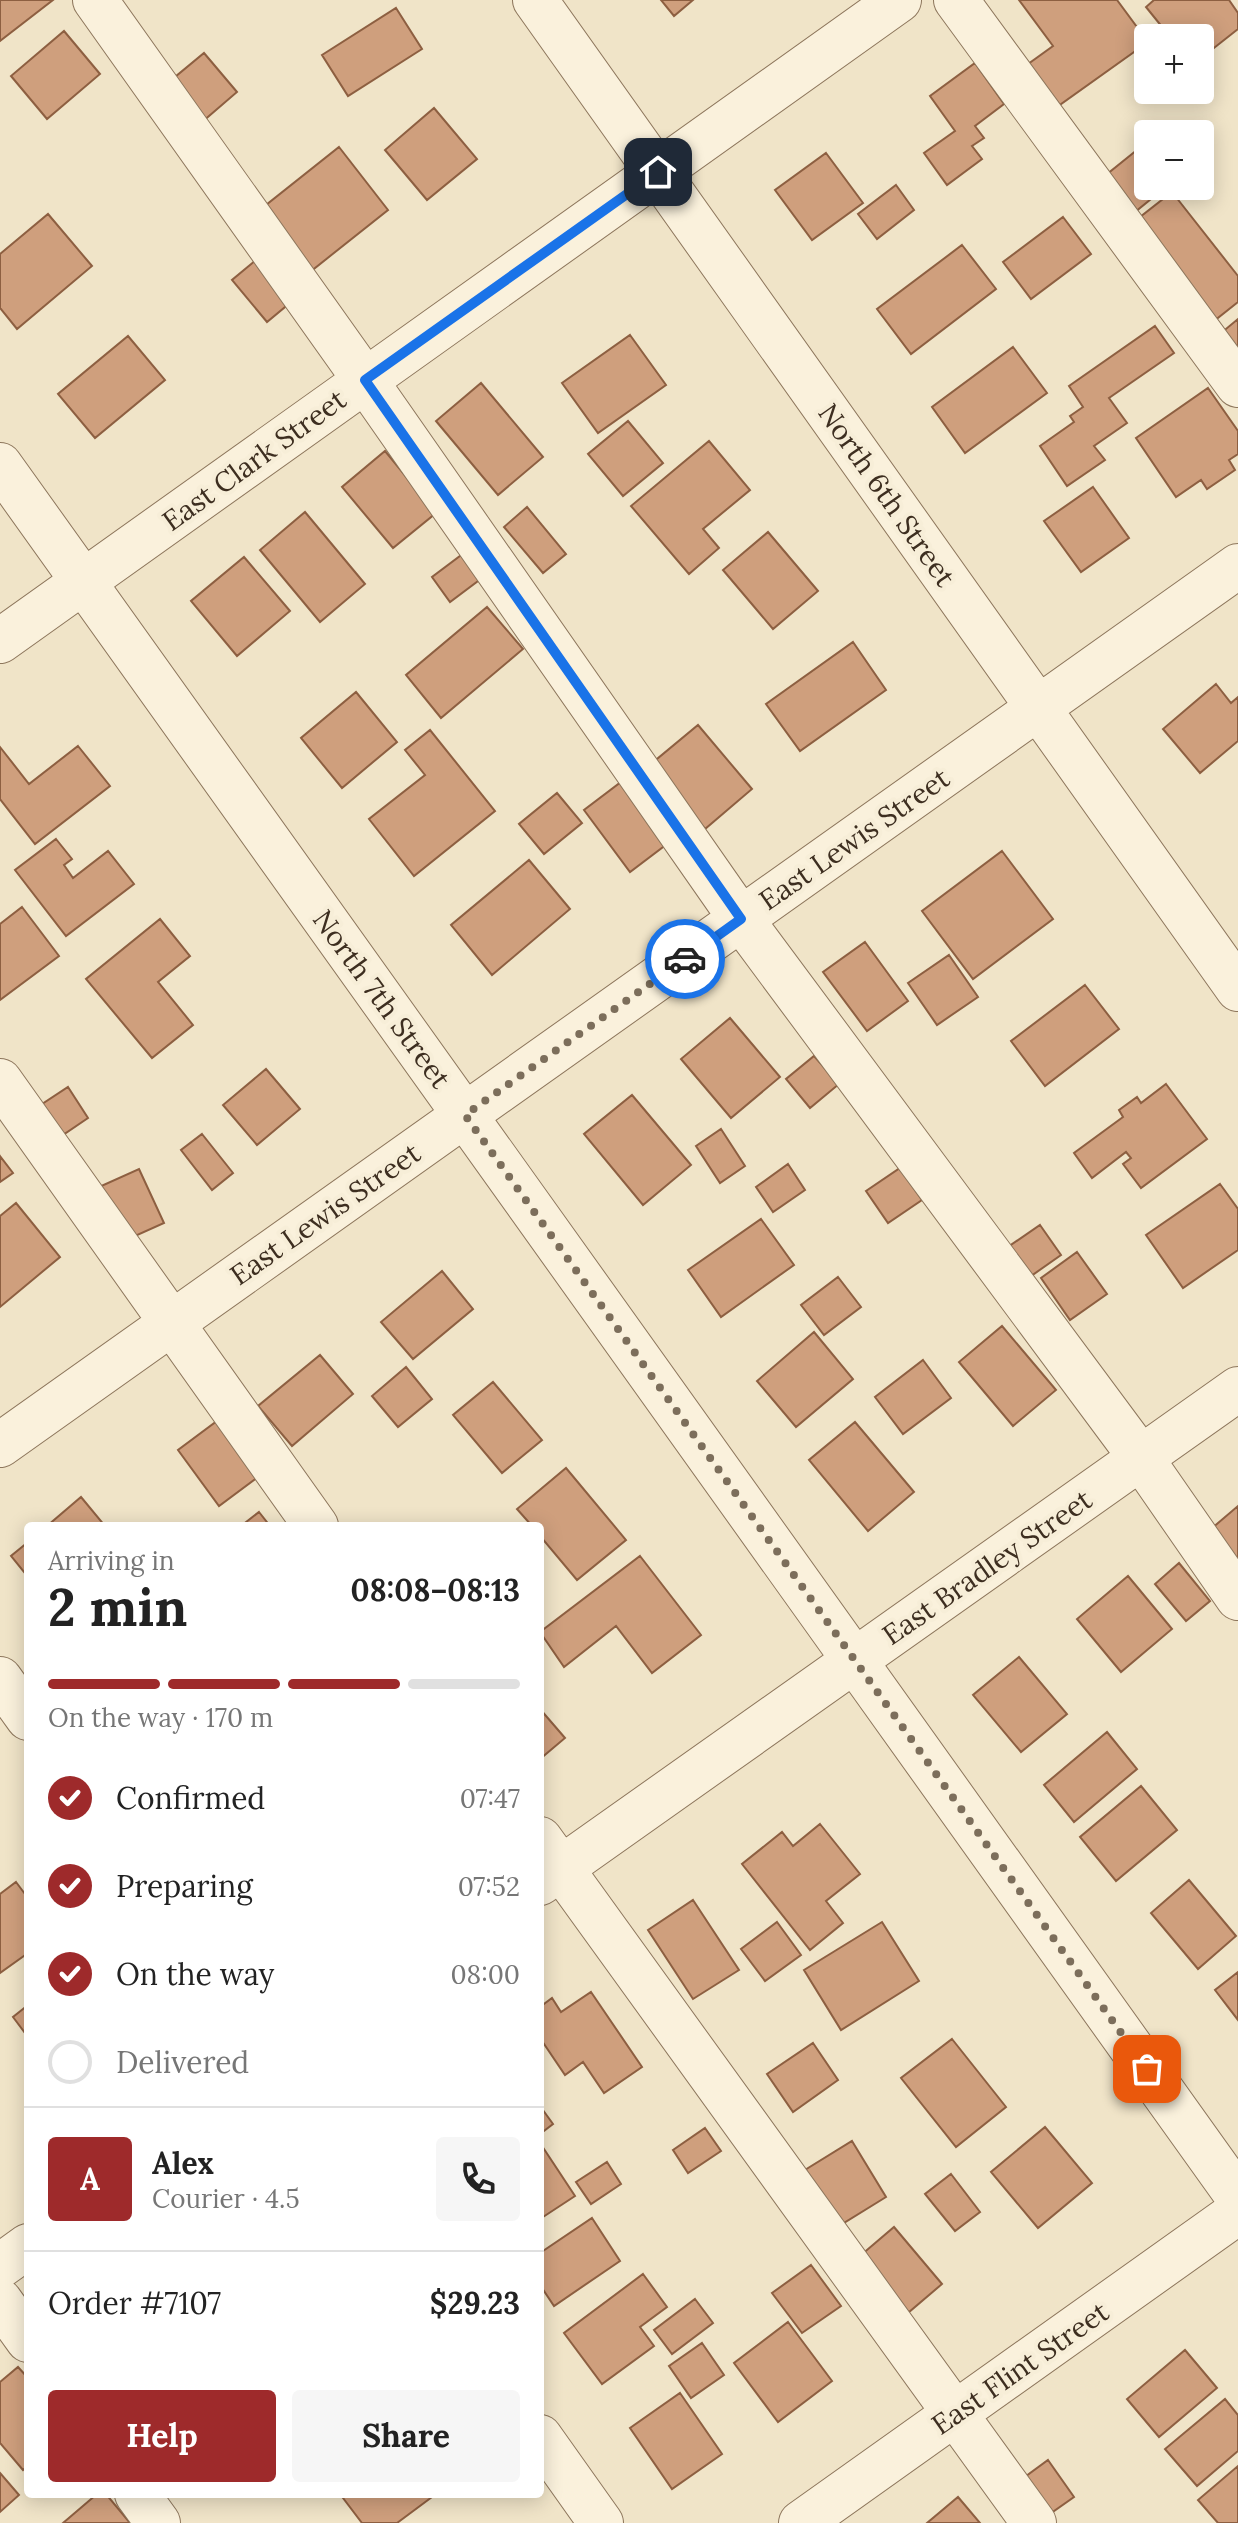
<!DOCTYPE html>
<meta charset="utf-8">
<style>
:root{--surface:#fff;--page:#f6f6f6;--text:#222;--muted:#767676;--line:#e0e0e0;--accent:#9e2a2b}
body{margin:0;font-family:Lora,serif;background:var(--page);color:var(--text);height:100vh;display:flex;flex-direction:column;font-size:30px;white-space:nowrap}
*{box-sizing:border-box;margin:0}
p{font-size:26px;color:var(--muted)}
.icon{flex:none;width:44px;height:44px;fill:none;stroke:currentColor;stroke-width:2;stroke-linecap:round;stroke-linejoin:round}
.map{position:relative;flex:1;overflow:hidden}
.drawer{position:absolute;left:24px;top:1522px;width:520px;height:976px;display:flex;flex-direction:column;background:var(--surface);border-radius:8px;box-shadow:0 4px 20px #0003}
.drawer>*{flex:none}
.buttons{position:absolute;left:1134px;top:24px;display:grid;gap:16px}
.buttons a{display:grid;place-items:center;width:80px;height:80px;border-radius:8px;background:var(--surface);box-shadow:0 4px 20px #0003;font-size:40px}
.pin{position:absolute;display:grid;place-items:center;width:68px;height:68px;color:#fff;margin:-34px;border-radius:16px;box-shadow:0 4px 12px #0006}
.courier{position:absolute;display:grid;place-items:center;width:80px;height:80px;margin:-40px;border:6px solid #1a73e8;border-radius:50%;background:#fff;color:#222;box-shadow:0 2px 10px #0007}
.head em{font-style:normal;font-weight:700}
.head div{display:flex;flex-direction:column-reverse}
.head{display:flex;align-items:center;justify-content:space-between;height:136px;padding:0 24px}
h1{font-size:52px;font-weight:700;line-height:60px}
.bar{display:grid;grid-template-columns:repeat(4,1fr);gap:12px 8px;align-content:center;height:96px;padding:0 24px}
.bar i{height:10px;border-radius:6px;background:var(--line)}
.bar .current{background:var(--accent)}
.bar p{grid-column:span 4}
.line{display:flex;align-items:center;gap:20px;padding:0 24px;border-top:2px solid var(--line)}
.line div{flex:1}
.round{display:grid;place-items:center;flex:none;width:84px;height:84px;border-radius:8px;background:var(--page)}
ol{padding:0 24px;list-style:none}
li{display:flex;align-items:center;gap:24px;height:88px}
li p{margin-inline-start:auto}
li .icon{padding:8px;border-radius:50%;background:var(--accent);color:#fff;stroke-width:4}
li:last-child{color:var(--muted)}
li i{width:44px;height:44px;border:4px solid var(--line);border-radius:50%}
.cta{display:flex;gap:16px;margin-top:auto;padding:16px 24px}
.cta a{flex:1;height:92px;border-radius:8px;background:var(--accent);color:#fff;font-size:32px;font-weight:700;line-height:92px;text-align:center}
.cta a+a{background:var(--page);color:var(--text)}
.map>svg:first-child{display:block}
.building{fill:#cf9f7d;stroke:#8d5f41;stroke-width:2}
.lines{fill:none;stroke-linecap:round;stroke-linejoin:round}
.minor-casing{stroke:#8d765c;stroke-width:46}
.minor{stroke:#faf1dc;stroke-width:44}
.done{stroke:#7c6e5b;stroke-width:8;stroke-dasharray:0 14.4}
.route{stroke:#1a73e8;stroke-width:10}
.labels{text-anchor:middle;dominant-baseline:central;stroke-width:8;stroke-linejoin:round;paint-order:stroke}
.street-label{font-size:28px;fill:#3d2e20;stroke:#f7eed8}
</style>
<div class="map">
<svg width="1238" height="2523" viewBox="0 0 1238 2523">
<rect width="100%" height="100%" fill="#f0e4c8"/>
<path class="building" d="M0 0H53L0 41Z
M661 0H693L674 16Z
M1019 0H1117L1148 42 1047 114 1017 72 1053 46Z
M1154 0H1229L1238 13V29L1200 59V38H1171L1146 7Z
M396 8 422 49 348 96 322 55Z
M64 31 100 74 47 119 11 76Z
M204 53 237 92 202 122 169 82Z
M975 63 1004 104 975 126 984 138 972 146 982 159 947 185 924 153 955 131 930 96Z
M434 108 477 159 427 200 385 150Z
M1148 141V186H1167L1135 212 1106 175Z
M339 147 388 210 310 272 261 209Z
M826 153 863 203 812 240 775 190Z
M896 185 914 210 877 239 858 214Z
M1172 192 1238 276V302L1214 321 1135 221Z
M48 214 92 266 17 329 0 308V254Z
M1063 217 1091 254 1031 299 1003 262Z
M962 245 996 289 911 354 877 309Z
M256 260 291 302 267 322 232 280Z
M1238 319V365L1215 338Z
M1155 326 1174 353 1109 398 1127 423 1094 446 1105 460 1067 486 1040 446 1074 422 1070 416 1083 407 1069 386Z
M630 335 666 385 598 433 562 383Z
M128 336 165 380 95 438 58 394Z
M1013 347 1047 393 965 453 932 407Z
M481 383 543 457 498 495 436 421Z
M1208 388 1238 431V454L1229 460 1235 470 1207 489 1201 480 1176 497 1136 438Z
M628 421 663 463 623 496 588 454Z
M709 441 750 490 703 529 719 548 689 574 631 506Z
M385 451 436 513 393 548 342 487Z
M1093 487 1129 538 1081 572 1044 521Z
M527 507 566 554 543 573 504 527Z
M305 512 365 584 320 622 260 550Z
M768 532 818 591 773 629 723 570Z
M464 553 482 578 450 602 432 577Z
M244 557 290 611 237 656 191 601Z
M487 607 523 649 441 718 406 675Z
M853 642 886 690 800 751 766 704Z
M1216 684 1231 703 1238 697V741L1200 773 1163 729Z
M356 692 397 742 342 788 301 738Z
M698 725 752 789 705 829 651 764Z
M430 730 495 811 414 876 369 819 425 775 405 750Z
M78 746 110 786 35 844 0 799V747L29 784Z
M621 782 667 844 630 872 584 810Z
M557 793 582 823 544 854 519 824Z
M56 839 72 859 64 865 73 878 108 851 134 884 66 936 15 870Z
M1002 851 1053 919 973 979 922 911Z
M529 860 570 909 492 975 451 925Z
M22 907 59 956 0 1000V924Z
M160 919 190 956 158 982 193 1025 152 1058 86 979Z
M865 942 908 1001 867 1031 823 972Z
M949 955 978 997 937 1025 908 983Z
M1085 985 1119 1029 1045 1086 1011 1041Z
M730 1018 780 1077 731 1118 681 1059Z
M814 1056 839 1084 810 1108 786 1079Z
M266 1069 300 1109 257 1145 223 1105Z
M1166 1084 1207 1139 1141 1188 1123 1164 1131 1158 1126 1152 1092 1178 1074 1153 1123 1117 1119 1110 1137 1097 1141 1103Z
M68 1087 88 1118 54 1141 33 1110Z
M632 1095 691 1165 643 1205 584 1134Z
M721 1129 745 1166 720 1183 696 1146Z
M202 1134 233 1173 212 1190 181 1150Z
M0 1156 13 1173 0 1182Z
M788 1164 805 1190 773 1212 756 1187Z
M900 1168 922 1200 888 1223 866 1191Z
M139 1169 164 1223 124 1241 99 1187Z
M1220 1184 1238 1209V1250L1183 1288 1146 1235Z
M16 1203 60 1257 0 1307V1216Z
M761 1219 794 1265 721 1317 688 1270Z
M1040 1225 1061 1255 1024 1281 1002 1251Z
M1077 1252 1107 1294 1070 1320 1041 1278Z
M442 1271 473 1309 413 1359 381 1322Z
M838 1277 861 1307 824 1335 801 1305Z
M1002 1326 1056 1390 1013 1426 959 1362Z
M814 1332 853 1379 796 1427 757 1381Z
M320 1355 353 1394 292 1446 258 1406Z
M923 1360 951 1398 903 1434 875 1397Z
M406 1367 432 1399 398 1427 372 1396Z
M493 1382 542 1440 502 1473 453 1415Z
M217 1421 258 1477 219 1506 178 1450Z
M855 1422 914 1492 868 1531 809 1460Z
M566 1468 626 1540 577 1580 540 1536V1526H532L517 1509Z
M81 1497 105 1526H47Z
M1238 1506V1560L1211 1529Z
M259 1512 270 1526H241Z
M28 1542V1577L11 1556Z
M640 1556 701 1635 652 1673 616 1626 564 1667 540 1632Z
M1179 1563 1210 1601 1186 1621 1155 1584Z
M1128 1576 1172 1629 1121 1672 1077 1619Z
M1019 1657 1067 1714 1021 1752 973 1695Z
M540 1709 565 1738 540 1759Z
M1107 1732 1137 1769 1074 1822 1044 1785Z
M1141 1786 1177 1830 1116 1881 1080 1837Z
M820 1824 860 1874 826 1901 843 1923 810 1950 742 1864 782 1832 793 1846Z
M1189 1880 1236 1936 1198 1969 1151 1913Z
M16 1882 28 1898V1953L0 1973V1894Z
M693 1900 739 1970 693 1999 648 1930Z
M777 1922 801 1955 765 1981 741 1949Z
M882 1922 919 1981 841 2030 804 1970Z
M1238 1972V2020L1215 1990Z
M591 1992 642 2067 604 2093 583 2062 565 2075 540 2038V2007L552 1998 561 2012Z
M28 2005V2037L13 2017Z
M952 2039 1006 2107 956 2147 901 2078Z
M813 2043 838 2080 793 2112 767 2074Z
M540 2106 553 2124 540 2134Z
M1045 2127 1092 2183 1038 2228 991 2172Z
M705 2128 721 2151 688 2173 673 2150Z
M852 2141 886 2197 834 2229 800 2173Z
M544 2149 575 2196 540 2219V2152Z
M607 2162 621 2184 591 2204 576 2182Z
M951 2174 980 2212 955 2231 925 2194Z
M592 2218 620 2261 554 2306 540 2285V2253Z
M894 2227 942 2284 902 2318 854 2261Z
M811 2265 841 2306 802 2333 772 2293Z
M643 2274 667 2307 640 2327 654 2346 602 2384 564 2333Z
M695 2299 713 2323 672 2354 654 2330Z
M788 2322 832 2381 778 2422 734 2363Z
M702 2343 724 2375 691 2398 669 2366Z
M1185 2350 1217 2388 1159 2437 1127 2399Z
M18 2367 28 2378V2466L23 2470 0 2443V2382Z
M680 2393 722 2454 672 2489 630 2428Z
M1225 2399 1238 2415V2451L1197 2486 1165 2449Z
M1048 2460 1074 2497 1044 2518 1018 2482Z
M1238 2466V2523H1218L1198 2500Z
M0 2473 19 2495 0 2512Z
M97 2494H106L130 2523H63Z
M340 2494H436L397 2523H362Z
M958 2497 980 2523H927Z"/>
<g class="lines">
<g class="minor-casing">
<path id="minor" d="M95 0 365 380 741 919 1141 1458 1238 1598
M535 0 1238 989
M956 0 1238 385
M0 465 1238 2197
M0 641 899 0
M0 1081 316 1526
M0 1445 1238 566
M0 1679 28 1718
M540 1839 1034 2523
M540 1883 1238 1389
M0 2266 28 2246
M0 2301 28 2340
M540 2437 601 2523
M137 2494 158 2523
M801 2523 1238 2212"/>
</g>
<use href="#minor" class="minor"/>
</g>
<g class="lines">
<path class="done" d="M685 959 465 1115 1147 2069"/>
<path class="route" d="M658 172 365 380 741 919 685 959"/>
</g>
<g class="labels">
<g class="street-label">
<text transform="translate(254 460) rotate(-36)">East Clark Street</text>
<text transform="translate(887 495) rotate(55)">North 6th Street</text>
<text transform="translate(854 839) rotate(-35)">East Lewis Street</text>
<text transform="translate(382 999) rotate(54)">North 7th Street</text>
<text transform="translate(325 1214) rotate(-35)">East Lewis Street</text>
<text transform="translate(987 1567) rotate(-35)">East Bradley Street</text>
<text transform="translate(1020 2368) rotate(-35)">East Flint Street</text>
</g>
</g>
</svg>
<div class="buttons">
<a>+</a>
<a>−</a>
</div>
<div class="pin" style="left:1147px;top:2069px;background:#ea580c"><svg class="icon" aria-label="bag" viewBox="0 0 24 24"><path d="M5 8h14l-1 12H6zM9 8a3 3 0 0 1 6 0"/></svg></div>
<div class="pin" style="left:658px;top:172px;background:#1f2937"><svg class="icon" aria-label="home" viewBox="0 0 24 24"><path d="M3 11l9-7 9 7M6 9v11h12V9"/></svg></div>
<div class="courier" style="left:685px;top:959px"><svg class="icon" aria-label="car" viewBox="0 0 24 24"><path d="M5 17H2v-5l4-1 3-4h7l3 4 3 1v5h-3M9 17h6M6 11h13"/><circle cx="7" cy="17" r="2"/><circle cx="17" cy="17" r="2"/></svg></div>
<section class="drawer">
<div class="head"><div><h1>2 min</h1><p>Arriving in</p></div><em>08:08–08:13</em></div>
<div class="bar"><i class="current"></i><i class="current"></i><i class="current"></i><i></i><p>On the way · 170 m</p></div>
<ol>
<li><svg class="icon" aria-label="check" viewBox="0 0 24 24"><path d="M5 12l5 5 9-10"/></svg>Confirmed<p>07:47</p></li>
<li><svg class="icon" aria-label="check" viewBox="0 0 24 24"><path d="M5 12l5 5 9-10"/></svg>Preparing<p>07:52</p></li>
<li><svg class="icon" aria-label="check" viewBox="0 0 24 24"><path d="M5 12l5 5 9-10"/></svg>On the way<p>08:00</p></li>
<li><i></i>Delivered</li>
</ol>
<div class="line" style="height:144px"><b class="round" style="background:var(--accent);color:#fff">A</b><div><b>Alex</b><p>Courier · 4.5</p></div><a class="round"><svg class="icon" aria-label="phone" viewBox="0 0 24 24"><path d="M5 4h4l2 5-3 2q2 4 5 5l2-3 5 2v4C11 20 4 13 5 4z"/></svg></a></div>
<div class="line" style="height:104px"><div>Order #7107</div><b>$29.23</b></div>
<div class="cta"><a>Help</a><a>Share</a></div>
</section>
</div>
